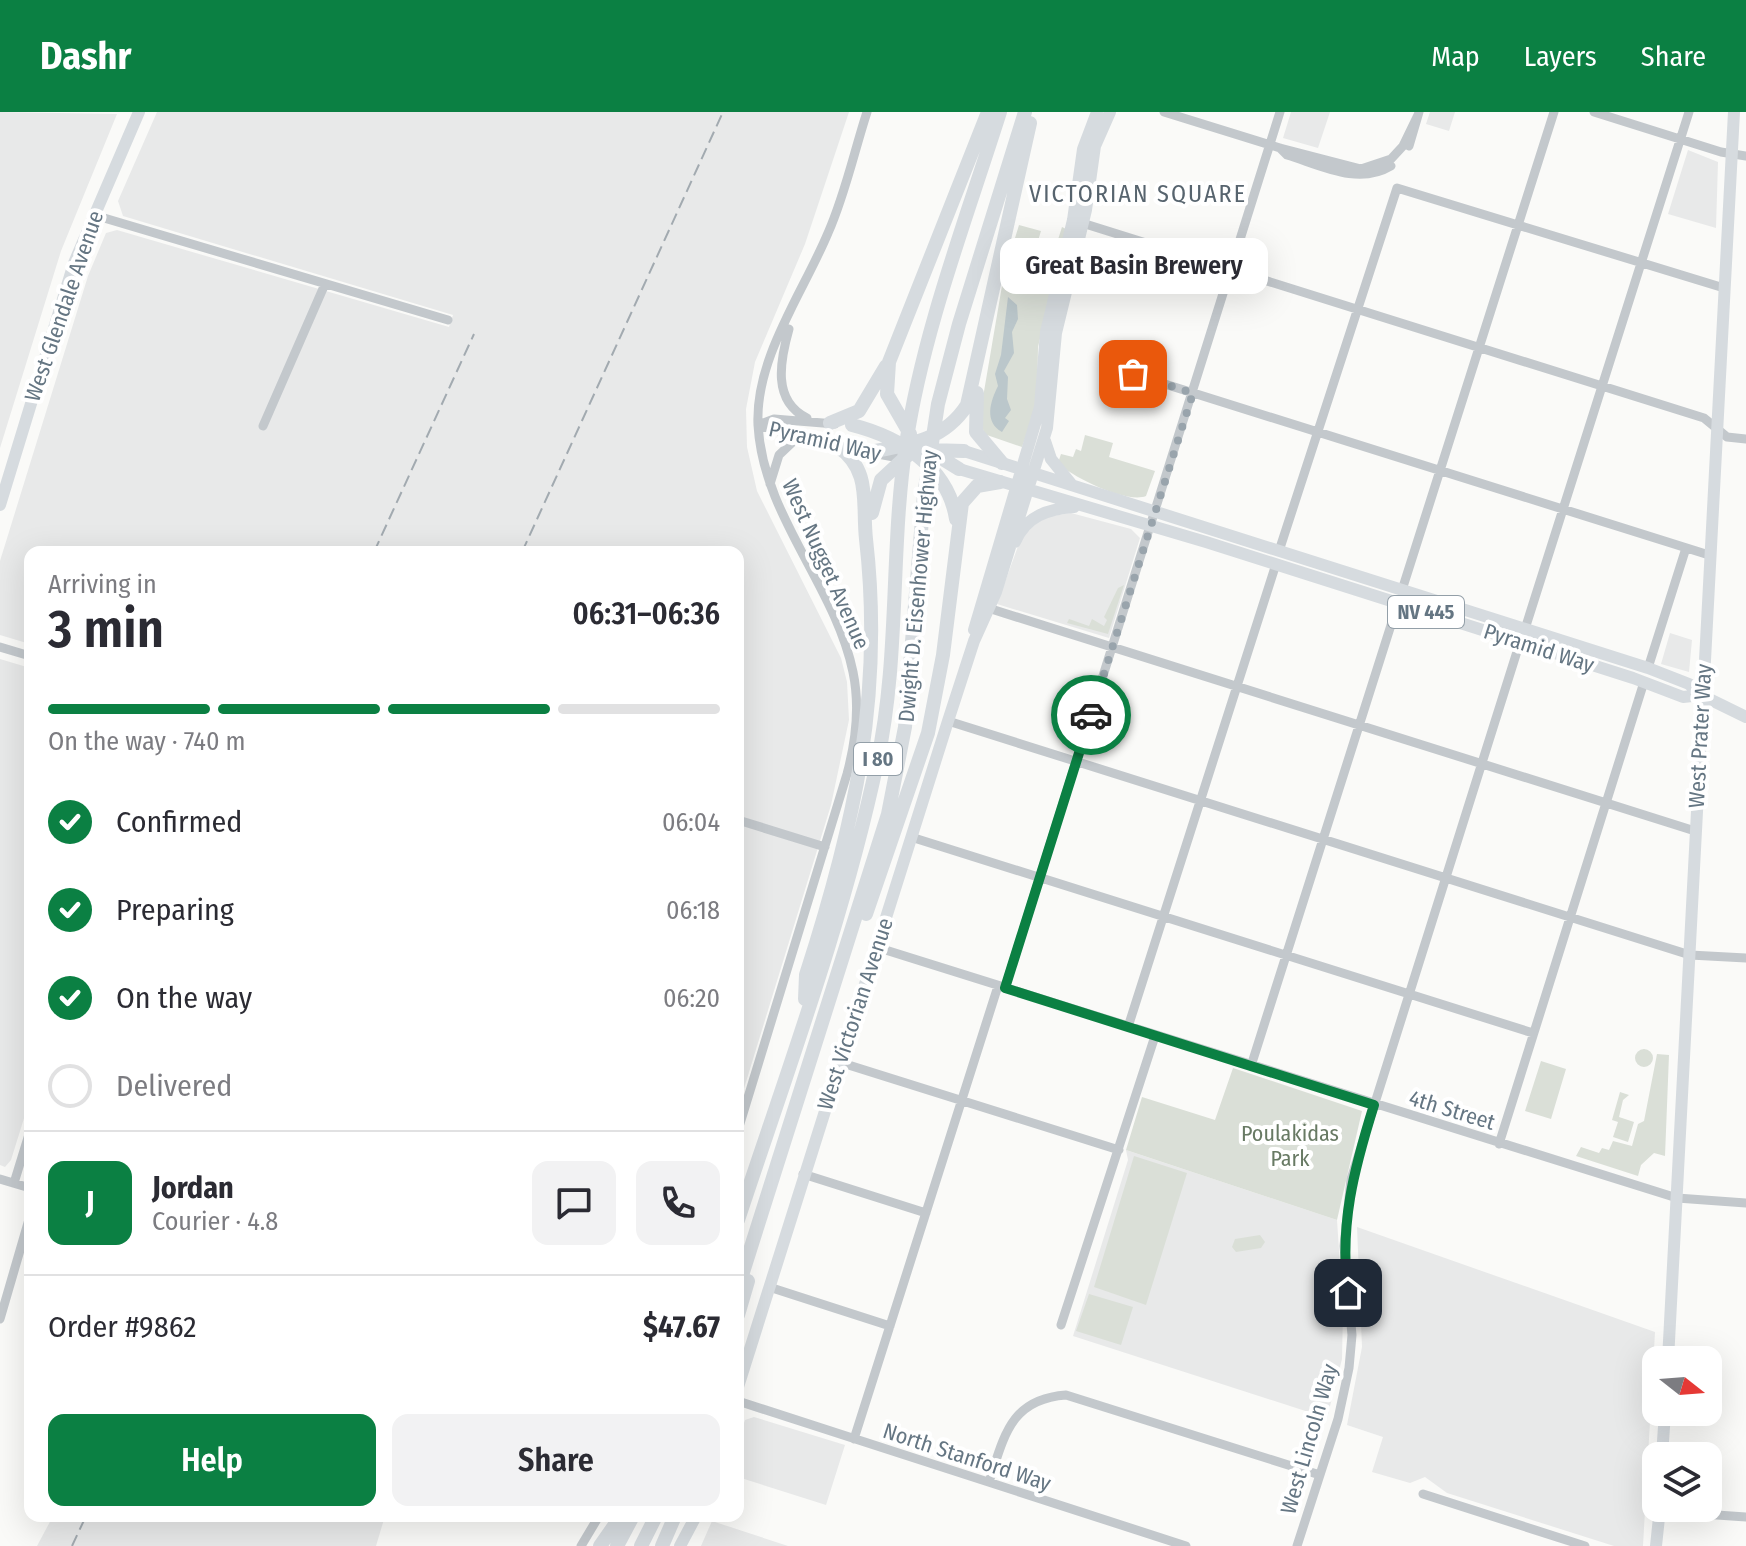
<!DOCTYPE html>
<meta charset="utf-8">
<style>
:root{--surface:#fff;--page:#f2f2f3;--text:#2b2b33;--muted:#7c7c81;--line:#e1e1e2;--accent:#0b8043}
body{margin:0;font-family:"Fira Sans Condensed",sans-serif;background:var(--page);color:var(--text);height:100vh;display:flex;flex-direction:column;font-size:30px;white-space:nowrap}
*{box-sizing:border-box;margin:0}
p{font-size:26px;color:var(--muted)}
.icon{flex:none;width:44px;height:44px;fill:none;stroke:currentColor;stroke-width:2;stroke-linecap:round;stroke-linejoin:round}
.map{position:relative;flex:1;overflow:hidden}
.sheet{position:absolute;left:24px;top:434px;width:720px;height:976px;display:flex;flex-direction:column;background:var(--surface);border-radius:16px;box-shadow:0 8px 32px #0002}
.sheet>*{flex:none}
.needle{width:52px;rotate:107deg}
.tools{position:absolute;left:1642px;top:1234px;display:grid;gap:16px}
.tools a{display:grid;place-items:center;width:80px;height:80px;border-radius:16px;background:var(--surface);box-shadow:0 8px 32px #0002;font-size:40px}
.pin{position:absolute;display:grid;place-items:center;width:68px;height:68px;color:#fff;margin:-34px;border-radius:16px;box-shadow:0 4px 12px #0006}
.courier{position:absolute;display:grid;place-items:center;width:80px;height:80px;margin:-40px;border:6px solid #0b8043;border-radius:50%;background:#fff;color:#222;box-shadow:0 2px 10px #0007}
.bubble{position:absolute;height:56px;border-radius:16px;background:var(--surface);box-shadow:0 8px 32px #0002;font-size:26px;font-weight:600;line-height:56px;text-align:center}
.overview em{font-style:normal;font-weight:600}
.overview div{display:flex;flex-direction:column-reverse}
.overview{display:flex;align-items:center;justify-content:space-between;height:136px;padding:0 24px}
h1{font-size:52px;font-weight:600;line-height:60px}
.bar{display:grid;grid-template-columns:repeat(4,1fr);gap:12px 8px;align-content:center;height:96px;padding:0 24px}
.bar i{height:10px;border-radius:6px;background:var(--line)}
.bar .on{background:var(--accent)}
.bar p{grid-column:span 4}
.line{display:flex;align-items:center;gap:20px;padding:0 24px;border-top:2px solid var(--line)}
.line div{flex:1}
.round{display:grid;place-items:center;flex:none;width:84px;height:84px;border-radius:16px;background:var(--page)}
ol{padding:0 24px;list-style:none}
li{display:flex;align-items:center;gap:24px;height:88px}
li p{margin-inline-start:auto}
li .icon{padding:8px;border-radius:50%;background:var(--accent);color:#fff;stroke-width:4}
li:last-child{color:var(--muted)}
li i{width:44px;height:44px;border:4px solid var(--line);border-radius:50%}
.button{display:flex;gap:16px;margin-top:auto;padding:16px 24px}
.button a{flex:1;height:92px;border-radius:16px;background:var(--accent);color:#fff;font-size:32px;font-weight:600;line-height:92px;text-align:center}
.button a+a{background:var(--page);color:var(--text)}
header{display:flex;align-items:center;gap:48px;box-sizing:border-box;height:112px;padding:0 40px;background:var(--accent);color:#fff}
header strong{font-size:38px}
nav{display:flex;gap:44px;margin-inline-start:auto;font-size:28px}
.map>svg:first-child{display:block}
.built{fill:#e8e9e9}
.green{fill:#dadfd7}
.water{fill:#bbc7cb}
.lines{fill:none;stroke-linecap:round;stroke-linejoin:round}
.minor{stroke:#c3c8cc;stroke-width:9}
.major{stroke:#d6dbdf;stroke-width:12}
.highway{stroke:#d6dbdf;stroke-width:14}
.rail{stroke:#a2aab0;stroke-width:2;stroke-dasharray:12 6;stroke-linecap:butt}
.done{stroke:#99a4ac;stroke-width:8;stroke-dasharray:0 14.4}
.route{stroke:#0b8043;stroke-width:10}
.labels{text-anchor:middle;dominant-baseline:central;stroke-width:8;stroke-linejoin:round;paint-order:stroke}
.shield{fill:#fff;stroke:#939fa8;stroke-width:2}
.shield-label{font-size:20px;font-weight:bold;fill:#657683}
.street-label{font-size:22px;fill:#657683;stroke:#fff}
.park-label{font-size:22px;fill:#687a64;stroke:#fff}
.neighbourhood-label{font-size:24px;letter-spacing:2px;fill:#57646e;stroke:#fff}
</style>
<header>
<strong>Dashr</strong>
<nav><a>Map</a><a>Layers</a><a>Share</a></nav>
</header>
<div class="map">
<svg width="1746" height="1434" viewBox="0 0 1746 1434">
<rect width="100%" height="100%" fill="#fafaf8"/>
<path class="built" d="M0 0 117 2 61 139 0 336Z
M157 0H849L805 132 755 250 746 297 747 335 757 379 841 546 847 570 849 608 831 693 738 996V440H30V532L0 523V449L88 164 106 121 117 118 449 215 453 203 123 104 118 89Z
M1291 0H1330L1318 36 1283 26Z
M1430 0H1455L1449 19 1426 12Z
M1688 38 1718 50 1716 116 1668 102Z
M1071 401 1131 417 1140 426 1109 526 997 492 1021 426 1040 406Z
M1670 521 1692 528 1689 560 1661 552Z
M0 547 30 556V987L11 1048 5 1055 0 1053Z
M1126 1038 1337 1108 1343 1197 1342 1247 1327 1306 1073 1224 1128 1048Z
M1357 1115 1655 1220 1643 1434H1614L1447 1381 1425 1365 1410 1371 1372 1360 1383 1325 1347 1313 1362 1235Z
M754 1305 845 1333 826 1393 738 1365V1329L745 1308Z
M53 1404H385L376 1434H37Z
M712 1409 788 1434H701Z"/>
<path class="green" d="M1019 113 1041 119 1037 132 1055 137 1062 115 1066 117 1038 235 1037 293 1022 335 984 322 980 303 1004 162Z
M1085 323 1113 331 1109 345 1155 359 1146 384C1127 392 1072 365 1058 351L1061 342 1073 345 1076 337 1081 339Z
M1124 473 1108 522 1067 511 1069 507 1089 514 1092 507 1104 514 1107 508 1104 505 1118 476Z
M1635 946a9 9 0 1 1 18 0a9 9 0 1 1-18 0Z
M1657 942 1669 943 1665 1044 1654 1041 1641 1053 1638 1064 1576 1044 1581 1035 1599 1041 1602 1036 1609 1038 1613 1029 1632 1034 1638 1012 1644 1009Z
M1541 949 1566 957 1551 1007 1525 999Z
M1233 956 1362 999 1337 1108 1126 1038 1142 985 1215 1008Z
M1620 980 1629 983 1623 988 1619 1005 1634 1010 1628 1030 1613 1025 1618 1010 1612 1008Z
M1134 1044 1187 1061 1146 1193 1094 1175Z
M1260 1123 1265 1130 1261 1136 1236 1140 1232 1135 1235 1127Z
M1089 1182 1133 1195 1121 1233 1076 1219Z"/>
<path class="water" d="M1008 185 1017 193 1018 207 1012 220 1014 241 1004 259 1008 265 1007 287 1011 298 1005 306 1009 309 1002 320C984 310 990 290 998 274L995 262 1001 243Z"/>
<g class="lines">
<path class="minor" d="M1164 0 1280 36 1361 57 1391 47 1403 34 1418 3
M1594 0 1721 40 1746 44
M1409 34 1419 0
M1280 36 1287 43C1320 53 1358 74 1391 54
M94 103 448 208
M1079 110 1704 306 1727 325 1746 327
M789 217C780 249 772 289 807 306
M1133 262 1709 443
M758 313 774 307 835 312
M758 313 823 332 905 347
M263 314 325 172
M770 372 779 343 798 325
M1279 439 1397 76 1724 176
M1402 478 1554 0
M985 495 1695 719
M1525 517 1689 0
M0 535 30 544
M1648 556 1686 436
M948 609 1690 843 1746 846
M738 708 825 735
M911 725 1533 921
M876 835 1677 1086 1746 1091
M1005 876 1280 0
M1128 915 1276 452
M839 950 1119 1038
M1251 954 1398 491
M738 1018 847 662C856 629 860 594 853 560 835 473 763 404 758 313 755 246 803 181 828 121 845 83 854 40 867 0
M1499 1032 1644 570
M803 1062 926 1101
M0 1067 30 1076
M14 1071 30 1019
M769 1175 890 1214
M0 1207 30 1104
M1061 1213 1155 924
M738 1289 1186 1434
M854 1327 998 874
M989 1370C1004 1325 1010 1287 1066 1283L1320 1363
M1423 1382 1585 1434
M1659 1399 1746 1405
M581 1434 599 1404
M1297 1434 1338 1307 1349 1256 1352 1223 1344 1134 1351 1067 1520 530"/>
<path class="major" d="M1045 329 1051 347 1072 373
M964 339 1648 556 1689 572 1701 583 1746 605
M959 357 1206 430 1633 566 1683 585 1701 583
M0 393 74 151 139 0
M1015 430C1026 404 1048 397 1074 395
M974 518 1040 295 1046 220 1073 108 1083 37 1097 0
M1668 1248 1734 0
M738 1275 948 609 974 529 996 480 1047 316 1056 221 1086 98 1095 34 1110 0
M1662 1344 1665 1300
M680 1434 696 1404
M1656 1434 1660 1396"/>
<path class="highway" d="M977 281 976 320 1002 351
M830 311 859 299 886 254
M852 313C900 325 948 355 956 407
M910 322 887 282 889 250 988 0
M925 336 959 357
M928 338 964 339
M869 340C908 333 944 329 967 293L1030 11
M872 401 881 368 908 343
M866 802 928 621 943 543 962 391 977 374 1000 370
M805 887 806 863C854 714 884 585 866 427 862 391 872 358 837 334
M738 1108C788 957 844 806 877 651 900 546 890 437 906 332 923 219 966 108 1000 0
M738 1176 888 702 905 615 924 383 938 292 959 212 1025 0
M738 1203 748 1169
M600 1434 621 1404
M617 1434 633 1404
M641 1434 656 1404
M662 1434 675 1404"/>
<path class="rail" d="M374 440 474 222
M522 440 723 0
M72 1434 86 1404"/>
</g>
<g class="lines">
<path class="done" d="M1091 603 1193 281 1133 262"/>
<path class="route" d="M1091 603 1005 876 1374 993C1354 1057 1339 1113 1348 1181"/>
</g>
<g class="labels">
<g class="shield">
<rect x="1388" y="484" width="76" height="32" rx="6"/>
<rect x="854" y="631" width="48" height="32" rx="6"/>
</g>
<g class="shield-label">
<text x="1426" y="500">NV 445</text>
<text x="878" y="647">I 80</text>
</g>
<g class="street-label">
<text transform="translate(64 194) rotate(-71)">West Glendale Avenue</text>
<text transform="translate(825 329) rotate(13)">Pyramid Way</text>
<text transform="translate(826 452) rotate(66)">West Nugget Avenue</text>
<text transform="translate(918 474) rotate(-85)">Dwight D. Eisenhower Highway</text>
<text transform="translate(1539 536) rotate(18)">Pyramid Way</text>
<text transform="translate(1700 624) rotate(-87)">West Prater Way</text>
<text transform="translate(855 902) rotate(-72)">West Victorian Avenue</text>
<text transform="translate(1452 998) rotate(17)">4th Street</text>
<text transform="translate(1309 1327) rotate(-74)">West Lincoln Way</text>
<text transform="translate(967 1345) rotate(18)">North Stanford Way</text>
</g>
<g class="park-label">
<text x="1290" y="1021">Poulakidas<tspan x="1290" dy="25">Park</tspan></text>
</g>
<g class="neighbourhood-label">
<text x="1138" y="82">VICTORIAN SQUARE</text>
</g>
</g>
</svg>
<div class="tools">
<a><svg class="needle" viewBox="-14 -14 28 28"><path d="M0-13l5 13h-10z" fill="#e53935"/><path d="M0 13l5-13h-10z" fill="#7c7c81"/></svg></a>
<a><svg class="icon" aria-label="layers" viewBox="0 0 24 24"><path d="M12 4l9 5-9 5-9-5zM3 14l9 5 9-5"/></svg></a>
</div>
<div class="pin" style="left:1133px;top:262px;background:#ea580c"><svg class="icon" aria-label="bag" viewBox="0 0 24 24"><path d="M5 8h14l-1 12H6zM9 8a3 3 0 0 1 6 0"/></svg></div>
<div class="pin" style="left:1348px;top:1181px;background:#1f2937"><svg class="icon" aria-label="home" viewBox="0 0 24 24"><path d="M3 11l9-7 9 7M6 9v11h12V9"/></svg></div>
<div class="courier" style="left:1091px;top:603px"><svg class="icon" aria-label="car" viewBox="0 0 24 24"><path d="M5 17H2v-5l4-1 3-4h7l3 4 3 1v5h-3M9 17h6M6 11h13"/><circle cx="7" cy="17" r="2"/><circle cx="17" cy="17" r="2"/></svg></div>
<div class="bubble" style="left:1000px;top:126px;width:268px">Great Basin Brewery</div>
<section class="sheet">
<div class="overview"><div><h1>3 min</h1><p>Arriving in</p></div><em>06:31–06:36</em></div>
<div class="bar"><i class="on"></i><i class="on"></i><i class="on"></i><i></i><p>On the way · 740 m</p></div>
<ol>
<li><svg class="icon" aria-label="check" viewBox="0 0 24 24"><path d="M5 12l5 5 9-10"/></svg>Confirmed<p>06:04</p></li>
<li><svg class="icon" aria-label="check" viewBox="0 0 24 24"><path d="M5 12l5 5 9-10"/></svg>Preparing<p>06:18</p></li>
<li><svg class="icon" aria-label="check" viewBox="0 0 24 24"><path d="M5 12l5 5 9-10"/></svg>On the way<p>06:20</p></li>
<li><i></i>Delivered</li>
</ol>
<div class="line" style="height:144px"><b class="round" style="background:var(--accent);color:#fff">J</b><div><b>Jordan</b><p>Courier · 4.8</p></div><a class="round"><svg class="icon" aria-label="chat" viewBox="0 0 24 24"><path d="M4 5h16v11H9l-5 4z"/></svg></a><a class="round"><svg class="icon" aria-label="phone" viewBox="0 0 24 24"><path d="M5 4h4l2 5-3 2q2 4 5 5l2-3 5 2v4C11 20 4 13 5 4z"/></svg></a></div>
<div class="line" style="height:104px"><div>Order #9862</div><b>$47.67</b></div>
<div class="button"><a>Help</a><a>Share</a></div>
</section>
</div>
